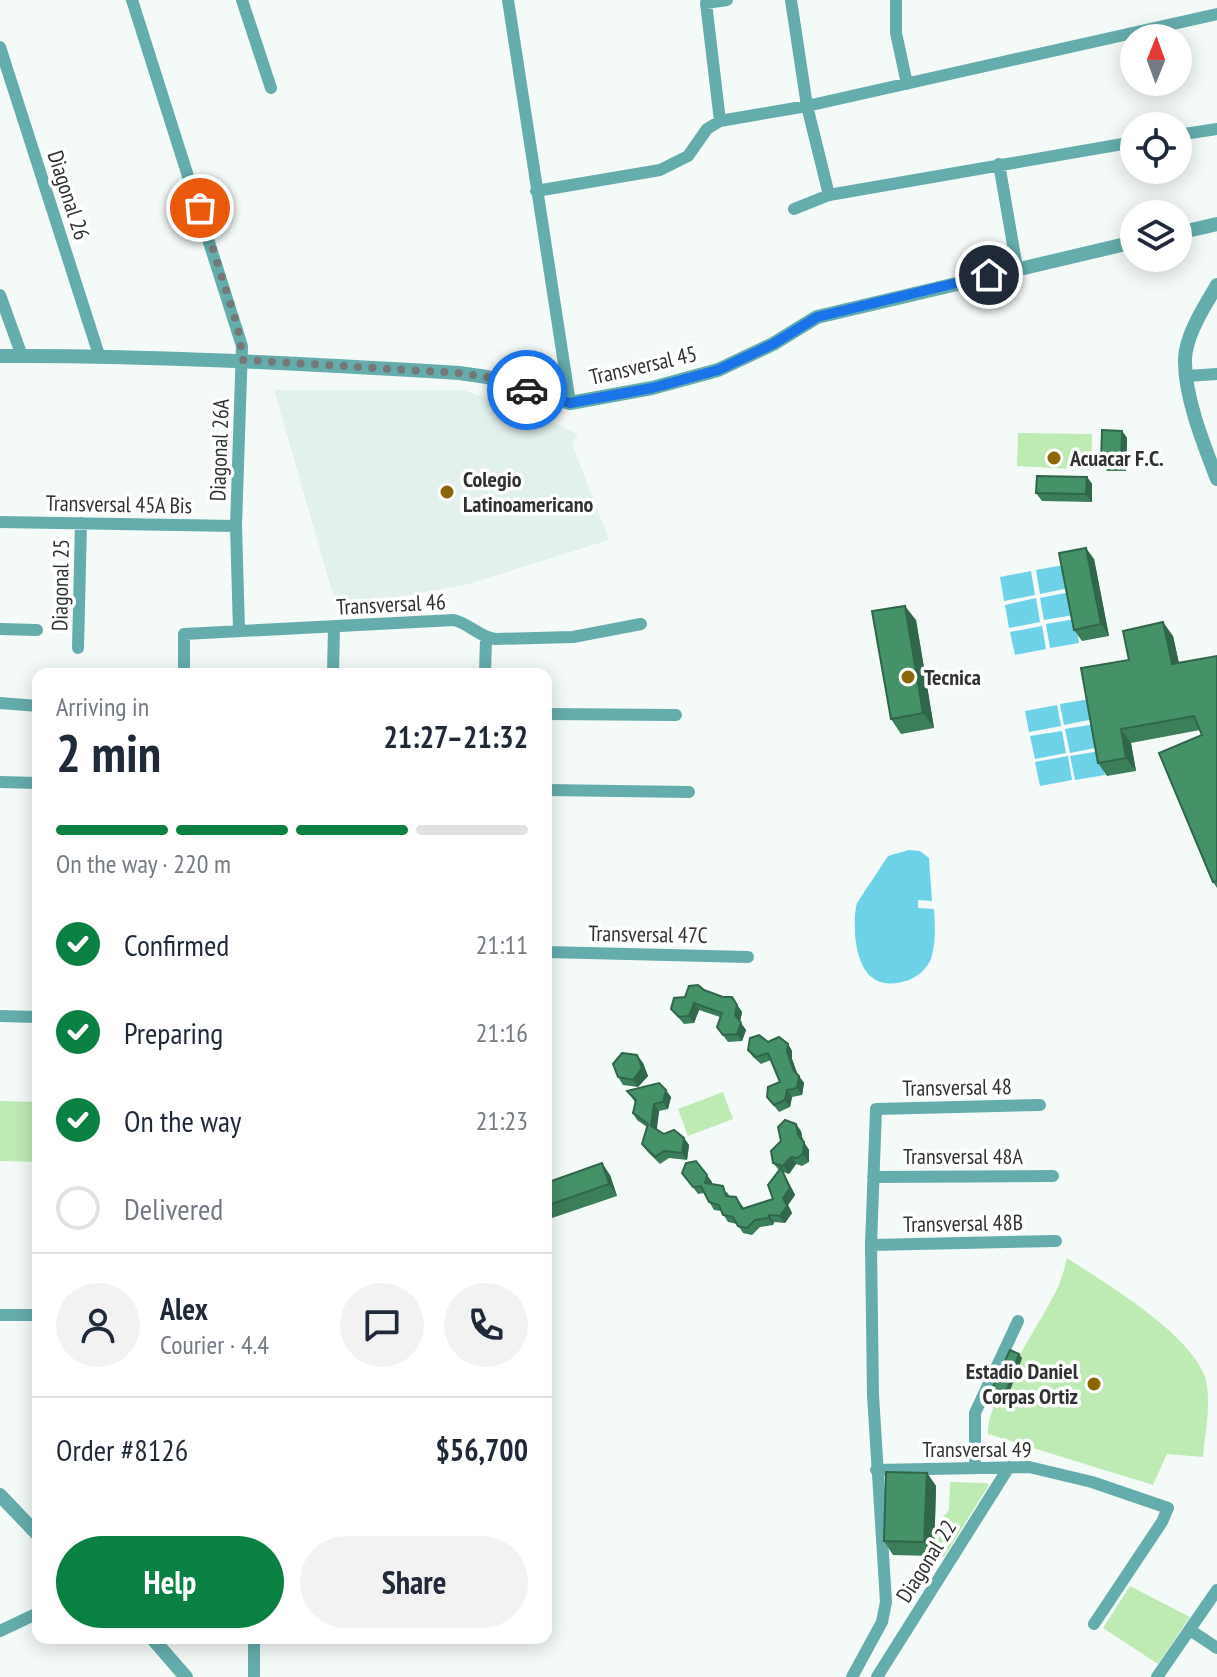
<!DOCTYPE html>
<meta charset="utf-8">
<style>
:root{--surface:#fff;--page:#f2f2f3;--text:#1f2937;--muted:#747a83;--line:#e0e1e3;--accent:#0b8043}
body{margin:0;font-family:"PT Sans Narrow",sans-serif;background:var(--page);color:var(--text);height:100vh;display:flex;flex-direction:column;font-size:30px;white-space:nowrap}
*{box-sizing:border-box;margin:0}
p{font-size:26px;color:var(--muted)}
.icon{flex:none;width:44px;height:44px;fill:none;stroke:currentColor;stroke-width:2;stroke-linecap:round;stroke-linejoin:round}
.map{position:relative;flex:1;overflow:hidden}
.details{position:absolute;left:32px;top:668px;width:520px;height:976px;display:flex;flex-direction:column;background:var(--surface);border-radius:16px;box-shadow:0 4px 20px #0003}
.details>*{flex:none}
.needle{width:52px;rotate:1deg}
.controls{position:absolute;left:1120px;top:24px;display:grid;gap:16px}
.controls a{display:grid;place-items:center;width:72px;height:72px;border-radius:50%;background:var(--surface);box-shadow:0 4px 20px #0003;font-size:40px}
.pin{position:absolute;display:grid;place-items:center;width:68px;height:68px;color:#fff;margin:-34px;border:4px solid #fff;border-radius:50%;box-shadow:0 2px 8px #0007}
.courier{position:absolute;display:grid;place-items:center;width:80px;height:80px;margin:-40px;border:6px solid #1a73e8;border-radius:50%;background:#fff;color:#222;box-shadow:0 2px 10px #0007}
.overview em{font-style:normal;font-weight:700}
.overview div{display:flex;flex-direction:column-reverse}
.overview{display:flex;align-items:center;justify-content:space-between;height:136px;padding:0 24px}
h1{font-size:52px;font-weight:700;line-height:60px}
.bar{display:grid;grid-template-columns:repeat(4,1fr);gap:12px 8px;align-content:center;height:96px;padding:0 24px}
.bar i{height:10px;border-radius:6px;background:var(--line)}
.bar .selected{background:var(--accent)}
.bar p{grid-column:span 4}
.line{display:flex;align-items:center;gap:20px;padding:0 24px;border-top:2px solid var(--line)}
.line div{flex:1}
.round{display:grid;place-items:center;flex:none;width:84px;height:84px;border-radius:42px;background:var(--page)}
ol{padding:0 24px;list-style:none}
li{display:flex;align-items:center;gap:24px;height:88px}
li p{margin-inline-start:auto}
li .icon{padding:8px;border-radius:50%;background:var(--accent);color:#fff;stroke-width:4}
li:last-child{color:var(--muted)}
li i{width:44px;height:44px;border:4px solid var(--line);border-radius:50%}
.button{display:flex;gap:16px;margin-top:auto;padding:16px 24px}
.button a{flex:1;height:92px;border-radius:48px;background:var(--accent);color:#fff;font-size:32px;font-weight:700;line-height:92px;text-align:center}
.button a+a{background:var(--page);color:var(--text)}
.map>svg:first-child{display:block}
.built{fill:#e2f1ec}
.green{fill:#beeab4}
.water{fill:#6dd2e8}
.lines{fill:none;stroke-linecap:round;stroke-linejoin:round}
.minor{stroke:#65acac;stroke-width:12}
.tertiary{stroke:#65acac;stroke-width:14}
.wall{fill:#3b7e5a}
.shaded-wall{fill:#30664a}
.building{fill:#459269;stroke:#30664a;stroke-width:2}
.done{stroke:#757877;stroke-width:8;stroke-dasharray:0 14.4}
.route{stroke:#1a73e8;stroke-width:10}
.poi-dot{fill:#8b6707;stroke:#fff;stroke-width:3}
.labels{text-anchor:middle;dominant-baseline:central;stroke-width:7;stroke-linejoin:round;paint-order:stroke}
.street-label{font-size:22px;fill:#303232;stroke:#fff}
.poi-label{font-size:22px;font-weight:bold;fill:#303232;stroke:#fff;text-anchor:start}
</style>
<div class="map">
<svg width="1217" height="1677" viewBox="0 0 1217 1677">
<rect width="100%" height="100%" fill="#f4faf8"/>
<path class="built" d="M274 390H463L549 420 578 434 572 444 609 540 465 585 337 608Z"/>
<path class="green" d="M1018 433 1092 434 1091 470 1017 466Z
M723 1092 733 1119 688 1136 678 1109Z
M0 1101 38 1102V1162L0 1161Z
M1067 1258C1105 1283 1190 1333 1205 1377 1212 1401 1205 1433 1203 1457L1167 1454 1153 1485 988 1434C986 1399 1045 1319 1060 1282 1063 1274 1065 1266 1067 1258Z
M950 1482 986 1483 989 1485 944 1557 938 1556 939 1522 949 1510Z
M1130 1586 1190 1617 1158 1664 1103 1628Z"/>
<path class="water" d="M1064 565 1069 588 1040 594 1036 570Z
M1031 571 1035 595 1004 601 1000 577Z
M1070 592 1074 615 1044 620 1040 598Z
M1036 598 1040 622 1009 628 1005 605Z
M1075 619 1079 643 1050 648 1046 624Z
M1042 626 1046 649 1015 655 1010 632Z
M1090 699 1094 719 1064 725 1060 704Z
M1057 705 1061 726 1029 732 1025 711Z
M1095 724 1100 747 1070 753 1065 729Z
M1062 731 1066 753 1035 759 1030 736Z
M1100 751 1105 775 1075 780 1070 756Z
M1068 756 1072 780 1040 786 1035 762Z
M909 850 920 851 929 858 932 901 918 900V908L934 909C935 925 936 943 931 959 927 968 919 976 909 980 871 993 858 968 855 934 855 924 854 914 857 903L888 856Z"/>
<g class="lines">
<path class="minor" d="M132 0 242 346 236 526 239 630
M242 0 271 88
M508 0 570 403
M791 0 807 106 829 195
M896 0V33L907 84
M0 47 99 355
M720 121 706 3 727 0
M1178 135 1217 129
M999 164 1017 268
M536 191 660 170 688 156 707 129 720 121 807 106 1217 14
M794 209 829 195 1134 142
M0 295 22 356
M1187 376 1217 374
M0 522 236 526
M0 629 37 630
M78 648 81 523
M184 674V634L454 620C470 624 479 637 495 639L573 637 641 624
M333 674 334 626
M485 674 486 638
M0 703 38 706
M546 714 676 715
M0 782 38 783
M546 790 689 792
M546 952 748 957
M0 1016 38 1017
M873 1177 1053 1176
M871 1245 1056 1241
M0 1315H38
M975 1468V1413L1018 1321
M876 1470 1029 1467 1092 1482 1168 1508 1162 1522 1094 1624
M1190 1630 1217 1648
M0 1631 38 1613
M254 1638V1677
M852 1677 882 1622 886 1602 873 1395 871 1245 876 1109 1040 1105
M877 1677 1009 1467
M1157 1677 1217 1590"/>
<path class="tertiary" d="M1178 233 1217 224
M1217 285C1205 306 1186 334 1185 359 1184 396 1204 445 1217 479
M0 356C153 355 306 364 459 373L487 377 570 403 652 388 718 370 773 344 817 317 1134 242
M0 1495 38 1535
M152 1638 186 1677"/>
</g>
<path class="wall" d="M1122 431 1127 438 1126 471H1107L1101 463Z
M1087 477 1092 484V502L1042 501 1036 493Z
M1094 559 1109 636 1082 641 1074 630Z
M916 620 934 728 901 734 891 719Z
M1173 636 1179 663 1217 656V888L1213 882 1202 735 1200 730 1131 743 1136 771 1107 776 1098 763Z
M704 990 723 997H732L742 1012 740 1022 746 1030 742 1041 728 1042 717 1027 720 1017 699 1010 694 1023 684 1024 671 1009 685 997Z
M768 1042 788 1044 792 1051V1059L797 1074 804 1083 802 1095 792 1097 790 1107 779 1112 767 1097 780 1082 771 1060 761 1064 753 1057 748 1050Z
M637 1055 643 1063 648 1076 638 1087 623 1085 618 1077Z
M627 1091 671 1097 668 1109 659 1111 657 1129 664 1134 684 1138 689 1145 687 1160 669 1158 660 1164 647 1151 642 1144 647 1127 637 1120 633 1113 635 1102Z
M801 1131 803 1141 809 1150V1162L802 1166 796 1164 789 1174 783 1172 795 1195 788 1205 792 1213 785 1223 774 1222 773 1225 760 1227 752 1235 743 1233 737 1224 728 1222 721 1211 714 1210 704 1193 698 1194 682 1173 712 1182 711 1184 728 1193 729 1196 736 1197 744 1208 773 1199 779 1170 773 1163Z
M610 1175 617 1196 546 1220V1183Z
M1022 1358 1005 1404 991 1399 989 1395Z
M927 1473 936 1486 934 1556 893 1555 884 1541Z"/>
<path class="shaded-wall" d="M1122 431 1127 438 1126 471 1121 464Z
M1087 477 1092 484V502L1086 494Z
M1086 548 1094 559 1109 636 1101 624Z
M905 606 916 620 934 728 923 713Z
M1163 622 1173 636 1182 678 1172 664Z
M1121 729 1131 743 1136 771 1126 758Z
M694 1003 699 1010 694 1023 689 1016Z
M737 1005 742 1012 740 1022 735 1015Z
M741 1023 746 1030 742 1041 737 1034Z
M788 1044 792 1051V1059L799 1078V1076L804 1083 802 1095 797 1088 794 1071 787 1052Z
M637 1055 643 1063 648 1076 638 1087 633 1080Z
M666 1090 671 1097 668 1109 663 1102Z
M787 1090 792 1097 790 1107 785 1100Z
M654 1104 659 1111 656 1133 651 1126Z
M796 1124 801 1131 803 1142 798 1135Z
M684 1138 689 1145 687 1160 682 1153Z
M804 1142 809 1150V1162L803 1154Z
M791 1157 796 1164 789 1174 783 1166Z
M602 1163 610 1175 617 1196 609 1184Z
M781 1168 795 1195 788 1205 792 1213 785 1223 780 1216 783 1198Z
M707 1175 712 1182 710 1190 705 1183Z
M769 1215 774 1222 773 1225 768 1218Z
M1019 1354 1022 1358 1005 1404 1003 1400Z
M927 1473 936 1486 934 1556 924 1542Z"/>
<path class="building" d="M1102 430 1122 431 1121 464 1101 463Z
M1037 476 1087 477 1086 494 1036 493Z
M1086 548 1101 624 1074 630 1059 553Z
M905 606 923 713 891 719 872 611Z
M1163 622 1172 664 1217 656V881L1213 882 1159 753 1202 735 1194 716 1121 729 1126 758 1098 763 1081 668 1129 660 1123 631Z
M698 985 704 990 723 997H732L737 1005 735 1015 741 1023 737 1034 723 1035 717 1027 722 1013 694 1003 689 1016 679 1017 671 1009 674 998 685 997 689 986Z
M759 1035 768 1042 779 1037 788 1044 787 1052 794 1071 799 1076 797 1088 787 1090 785 1100 774 1105 767 1097 768 1087 780 1082 768 1053 756 1057 748 1050 750 1038Z
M622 1053 637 1055 642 1068 633 1080 618 1077 613 1064Z
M659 1083 666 1090 663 1102 654 1104 651 1126 664 1134 674 1130 684 1138 682 1153 664 1151 655 1157 642 1144 648 1124 633 1113 636 1100 627 1091Z
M785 1120 796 1124 798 1135 804 1142 803 1154 797 1158 791 1157 783 1166 773 1163 771 1151 781 1141 778 1127Z
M696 1161 707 1175 705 1183 723 1186 726 1196 736 1197 742 1209 773 1199 768 1185 781 1168 790 1188 783 1198 787 1206 780 1216 769 1215 768 1218 755 1220 747 1228 738 1226 733 1217 723 1215 719 1205 709 1202 701 1186 693 1187 682 1173 686 1163Z
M602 1163 609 1184 546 1206V1183Z
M1010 1350 1019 1354 1003 1400 989 1395Z
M886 1472 927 1473 924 1542 884 1541Z"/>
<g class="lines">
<path class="done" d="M200 208 238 328 243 360 459 373 487 377 527 390"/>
<path class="route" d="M527 390 570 403 652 388 718 370 773 344 817 317 989 275"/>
</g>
<g class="poi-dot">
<circle cx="1054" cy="458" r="8"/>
<circle cx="447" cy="492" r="8"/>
<circle cx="908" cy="677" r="8"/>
<circle cx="1094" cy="1384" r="8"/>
</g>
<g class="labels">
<g class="street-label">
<text transform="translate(69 195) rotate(72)">Diagonal 26</text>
<text transform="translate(643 365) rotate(-13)">Transversal 45</text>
<text transform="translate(219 450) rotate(-88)">Diagonal 26A</text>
<text transform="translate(119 504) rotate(1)">Transversal 45A Bis</text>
<text transform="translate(60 585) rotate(-89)">Diagonal 25</text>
<text transform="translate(391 604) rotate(-3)">Transversal 46</text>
<text transform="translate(648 934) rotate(1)">Transversal 47C</text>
<text transform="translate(957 1087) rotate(-1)">Transversal 48</text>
<text x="963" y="1156">Transversal 48A</text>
<text transform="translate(963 1223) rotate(-1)">Transversal 48B</text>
<text x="977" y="1449">Transversal 49</text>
<text transform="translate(926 1561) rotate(-58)">Diagonal 22</text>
</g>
<g class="poi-label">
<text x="1070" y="458">Acuacar F.C.</text>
<text x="463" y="479">Colegio<tspan x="463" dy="25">Latinoamericano</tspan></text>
<text x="924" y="677">Tecnica</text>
<text x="1078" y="1371" text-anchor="end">Estadio Daniel<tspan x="1078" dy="25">Corpas Ortiz</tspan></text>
</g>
</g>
</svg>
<div class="controls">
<a><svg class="needle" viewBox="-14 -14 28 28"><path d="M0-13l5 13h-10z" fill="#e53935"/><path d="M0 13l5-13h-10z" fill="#747a83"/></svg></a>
<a><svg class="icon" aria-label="locate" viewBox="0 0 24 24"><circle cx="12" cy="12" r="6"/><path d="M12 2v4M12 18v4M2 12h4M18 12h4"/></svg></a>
<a><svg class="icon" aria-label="layers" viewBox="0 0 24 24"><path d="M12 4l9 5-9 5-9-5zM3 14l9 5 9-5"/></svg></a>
</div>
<div class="pin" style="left:200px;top:208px;background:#ea580c"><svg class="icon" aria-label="bag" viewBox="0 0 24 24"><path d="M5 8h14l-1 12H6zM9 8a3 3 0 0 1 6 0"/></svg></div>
<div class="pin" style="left:989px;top:275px;background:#1f2937"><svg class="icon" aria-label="home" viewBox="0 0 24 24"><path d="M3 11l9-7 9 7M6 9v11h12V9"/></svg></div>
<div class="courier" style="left:527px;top:390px"><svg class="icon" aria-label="car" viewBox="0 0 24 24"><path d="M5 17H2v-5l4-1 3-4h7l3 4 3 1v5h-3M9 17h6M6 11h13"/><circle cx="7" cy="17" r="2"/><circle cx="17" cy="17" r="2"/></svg></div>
<section class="details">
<div class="overview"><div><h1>2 min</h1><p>Arriving in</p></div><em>21:27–21:32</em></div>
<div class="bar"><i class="selected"></i><i class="selected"></i><i class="selected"></i><i></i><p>On the way · 220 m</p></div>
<ol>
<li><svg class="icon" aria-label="check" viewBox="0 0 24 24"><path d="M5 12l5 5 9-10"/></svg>Confirmed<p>21:11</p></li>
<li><svg class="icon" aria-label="check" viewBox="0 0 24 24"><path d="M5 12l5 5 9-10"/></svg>Preparing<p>21:16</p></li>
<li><svg class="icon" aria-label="check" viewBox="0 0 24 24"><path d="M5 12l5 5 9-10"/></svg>On the way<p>21:23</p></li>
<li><i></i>Delivered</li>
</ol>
<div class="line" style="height:144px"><a class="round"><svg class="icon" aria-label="person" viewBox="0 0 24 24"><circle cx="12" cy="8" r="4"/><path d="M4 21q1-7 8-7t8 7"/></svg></a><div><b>Alex</b><p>Courier · 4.4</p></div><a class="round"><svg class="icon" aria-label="chat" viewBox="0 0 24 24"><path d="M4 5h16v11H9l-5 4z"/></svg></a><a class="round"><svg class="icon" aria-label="phone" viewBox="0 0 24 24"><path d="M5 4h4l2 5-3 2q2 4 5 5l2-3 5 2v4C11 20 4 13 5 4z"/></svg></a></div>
<div class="line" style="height:104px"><div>Order #8126</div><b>$56,700</b></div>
<div class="button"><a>Help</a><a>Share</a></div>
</section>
</div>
